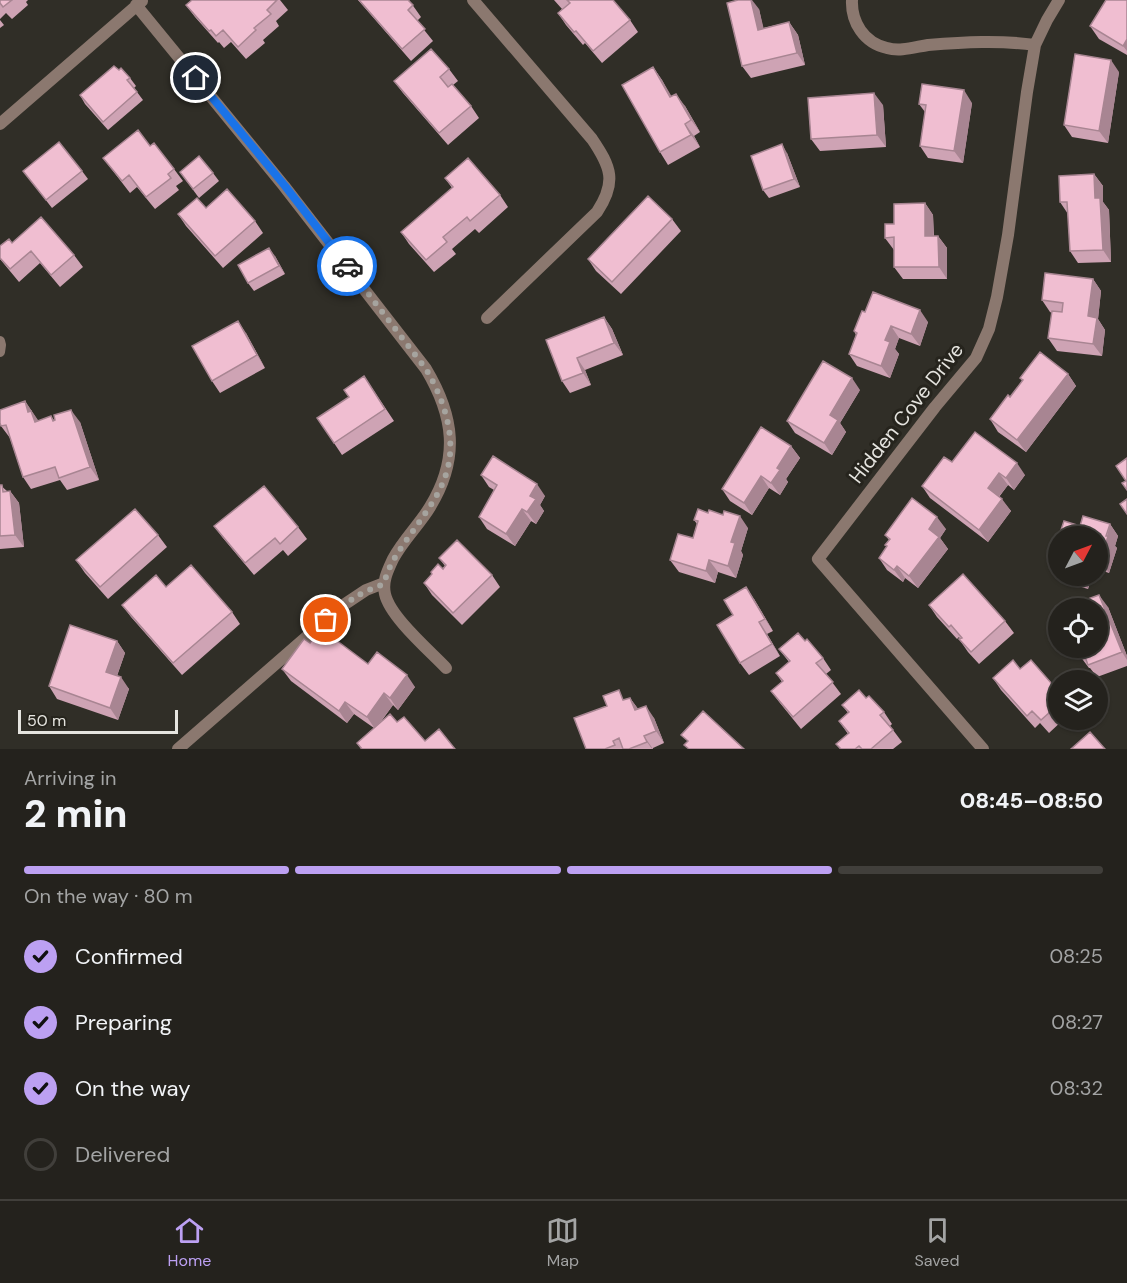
<!DOCTYPE html>
<meta charset="utf-8">
<style>
:root{--surface:#24221d;--page:#302f2a;--text:#f1f3f6;--muted:#a3a4a4;--line:#413f3b;--accent:#bca0f2}
body{margin:0;font-family:"DM Sans",sans-serif;background:var(--page);color:var(--text);height:100vh;display:flex;flex-direction:column;font-size:22px;white-space:nowrap}
*{box-sizing:border-box;margin:0}
p{font-size:20px;color:var(--muted)}
.icon{flex:none;width:33px;height:33px;fill:none;stroke:currentColor;stroke-width:2;stroke-linecap:round;stroke-linejoin:round}
.map{position:relative;height:749px;overflow:hidden}
.side{display:flex;flex-direction:column;background:var(--surface);flex:1}
.side>*{flex:none}
.needle{width:39px;rotate:49deg}
.controls{position:absolute;left:1048px;top:526px;display:grid;gap:12px}
.controls a{display:grid;place-items:center;width:60px;height:60px;border-radius:50%;background:var(--surface);box-shadow:0 2px 4px #0004,0 0 0 2px var(--line);font-size:30px}
.scale{position:absolute;left:18px;bottom:15px;width:160px;box-sizing:border-box;padding-left:6px;border:3px solid #e5e4df;border-top:0;font-size:16px;line-height:21px;white-space:nowrap;color:#e5e4df;-webkit-text-stroke:4px #26241d;paint-order:stroke}
.pin{position:absolute;display:grid;place-items:center;width:51px;height:51px;color:#fff;margin:-26px;border:3px solid #fff;border-radius:50%;box-shadow:0 2px 6px #0007}
.courier{position:absolute;display:grid;place-items:center;width:60px;height:60px;margin:-30px;border:4px solid #1a73e8;border-radius:50%;background:#fff;color:#222;box-shadow:0 2px 8px #0007}
.overview em{font-style:normal;font-weight:800}
.overview div{display:flex;flex-direction:column-reverse}
.overview{display:flex;align-items:center;justify-content:space-between;height:102px;padding:0 24px}
h1{font-size:39px;font-weight:800;line-height:45px}
.bar{display:grid;grid-template-columns:repeat(4,1fr);gap:9px 6px;align-content:center;height:72px;padding:0 24px}
.bar i{height:8px;border-radius:4px;background:var(--line)}
.bar .selected{background:var(--accent)}
.bar p{grid-column:span 4}
ol{padding:0 24px;list-style:none}
li{display:flex;align-items:center;gap:18px;height:66px}
li p{margin-inline-start:auto}
li .icon{padding:6px;border-radius:50%;background:var(--accent);color:#111;stroke-width:4}
li:last-child{color:var(--muted)}
li i{width:33px;height:33px;border:3px solid var(--line);border-radius:50%}
.tab-bar{display:flex;justify-content:space-around;align-items:center;height:84px;border-top:2px solid var(--line);background:var(--surface);font-size:16px;color:var(--muted)}
.tab-bar a{display:grid;justify-items:center;gap:3px}
.tab-bar .selected{color:var(--accent)}
.map>svg:first-child{display:block}
.lines{fill:none;stroke-linecap:round;stroke-linejoin:round}
.service{stroke:#8b786f;stroke-width:10}
.minor{stroke:#8b786f;stroke-width:12}
.wall{fill:#cea3b4}
.shaded-wall{fill:#a88592}
.building{fill:#f0bed1;stroke:#a88592;stroke-width:1.5}
.done{stroke:#a6a49f;stroke-width:6;stroke-dasharray:0 10.8}
.route{stroke:#1a73e8;stroke-width:8}
.labels{text-anchor:middle;dominant-baseline:central;stroke-width:6;stroke-linejoin:round;paint-order:stroke}
.street-label{font-size:20px;fill:#e5e4df;stroke:#26241d}
</style>
<div class="map">
<svg width="1127" height="749" viewBox="0 0 1127 749">
<rect width="100%" height="100%" fill="#302e27"/>
<g class="lines">
<path class="service" d="M0 341 1 345 0 352"/>
<path class="minor" d="M473 0 592 139C611 167 617 182 597 212L487 318
M852 0C851 22 864 43 887 48 900 52 915 47 928 45 964 42 1000 40 1035 45
M136 5 284 186 426 369C454 416 460 458 430 507 419 525 403 540 393 559 388 570 382 581 385 594 390 617 430 651 446 668
M0 124 142 1
M178 749 342 606 366 590 384 583
M983 749 818 559 935 407 976 358 989 329 997 297 1008 235 1027 92 1035 45 1047 20 1059 0"/>
</g>
<path class="wall" d="M0 0H28L26 2 28 5 12 19 6 13 0 19Z
M192 0H280L288 10 276 21 279 26 263 40 265 43 246 59 231 42 224 48 219 42 218 43 195 17 186 5Z
M358 0H409L421 17 417 21 433 41 411 61Z
M554 0H613L630 20 638 32 602 63 585 43 583 45 566 25 558 13 562 9Z
M1127 0V55L1099 39 1090 26Z
M759 9 763 28 789 22 798 35 805 65 751 78 742 66Z
M0 20 4 25 0 28Z
M653 67 662 80 671 97 685 106 700 132 694 136 700 147 668 165 660 152Z
M449 69 458 81 453 85 471 106 479 118 448 145 403 93 394 81Z
M119 70 130 78 136 86 134 88 143 100 108 130 85 104 80 95Z
M1119 72 1108 143 1072 137 1064 125Z
M972 103 963 163 928 158 920 146 925 112 919 104Z
M883 105 886 147 820 151 811 139Z
M150 146 174 169 183 181 176 186 179 190 155 209 137 187 130 193 103 158Z
M787 153 800 187 769 198 763 190Z
M23 171H82L88 179 52 208Z
M180 172 213 173 219 181 199 198Z
M1094 174 1103 186V202L1109 210 1111 262 1078 263 1070 251 1068 214 1060 202Z
M445 178 500 195 508 207 479 233 475 229 452 249 456 254 434 272 409 244 401 232 452 188Z
M925 203 933 215 934 236H938L947 248V279H903L894 267V250L885 238 894 224Z
M206 208 255 221 263 233 223 268 186 226 178 214Z
M672 219 681 231 621 294 596 271 588 259Z
M12 243 74 255 83 267 60 287 40 263 19 282 0 259V246Z
M275 256 285 274 254 291 248 283Z
M1093 279 1101 291 1098 319 1105 330 1102 356 1057 351 1048 338 1052 313 1050 312 1042 300Z
M865 312 928 322 920 346 899 338 895 349 899 354 890 378 857 366 849 354 856 335 854 331Z
M604 317 612 329 623 355 585 370 591 385 570 393 562 381Z
M246 333 265 368 220 393 212 381Z
M1068 374 1076 386 1026 452 998 432 990 419 1010 397 1022 381 1020 378Z
M364 376 394 421 342 455 334 443Z
M860 390 840 423 846 432 832 455 795 433 787 421Z
M25 401 38 421 51 416 54 420 80 422 99 480 67 490 60 480 31 489 23 477 10 438 1 426Z
M791 446 800 458 786 479 788 482 780 495 769 488 752 515 730 501 722 489Z
M952 462 1025 475 1014 490 1008 485 999 497 1011 511 988 542 930 498 922 486Z
M481 475 545 496 540 505 544 511 536 524 531 521 515 546 487 529 479 517 494 490 489 487Z
M0 485 7 491H10L19 503 24 547 0 549Z
M1083 516 1110 524 1118 536 1115 546 1117 548 1109 573 1100 570 1098 576V537H1059V575L1052 565 1055 556 1053 554 1064 521 1080 526Z
M694 520 748 528 741 551 743 555 736 578 718 572 715 583 679 572 670 560 693 538 697 524Z
M214 526 298 527 307 539 288 556 283 550 254 575 223 538Z
M946 529 940 538 948 549 918 588 905 578 903 582 887 570 879 558 887 547 885 545 889 540 885 535Z
M158 535 167 547 108 599 85 573 76 560Z
M439 558 492 575 500 587 462 625 432 595 424 583 445 566Z
M1060 576H1098L1096 581 1091 579 1088 589 1071 584 1068 579Z
M166 587 232 612 240 624 182 675 131 617 122 605Z
M754 599 773 631 767 634 780 656 749 675 740 663 733 615Z
M929 605 1005 621 1014 633 979 664 968 652 959 639H960L959 637 957 639 937 617Z
M1108 607 1127 656V666L1097 677 1090 668H1089L1080 656Z
M117 641 125 653 117 676 129 689 118 720 57 699 49 686Z
M805 641 823 658 831 670 826 674 841 694 801 729 780 703 771 691 782 682 776 673 789 662 779 649Z
M310 643 368 664 415 687 398 710 393 705 380 723 397 722 425 741 455 749H361L357 743 374 728 354 714 347 723 291 681 282 669Z
M1020 669 1059 692V720H1063L1049 733 1040 723 1035 728 1001 690 993 678Z
M630 698 638 709 654 718 664 743 653 748V749H586L626 699Z
M866 698 884 712 892 724 890 726 902 742 893 749H840L836 744 848 734 839 721 848 713 842 705Z"/>
<path class="shaded-wall" d="M751 0H752L759 9 767 42 758 30Z
M789 22 798 35 805 65 797 53Z
M1127 39V51L1123 46Z
M1111 60 1119 72 1108 143 1099 131Z
M653 67 662 80 679 109 670 97Z
M964 90 972 103 963 163 954 151Z
M874 93 883 105 886 147 877 135Z
M676 94 685 106 700 132 691 120Z
M685 124 694 136 700 147 691 135Z
M782 144 787 153 800 187 794 179Z
M1094 174 1103 186V202L1109 210 1111 262 1103 250 1095 198Z
M925 203 933 215 934 248 925 236Z
M938 236 947 248V279L939 267Z
M269 248 275 256 285 274 279 266Z
M1093 279 1101 291 1098 319 1105 330 1102 356 1093 344 1088 316Z
M920 310 928 322 920 346 911 334Z
M604 317 612 329 623 355 614 343Z
M238 321 246 333 265 368 257 355Z
M891 326 899 338 895 349 899 354 890 378 881 366 885 340Z
M577 358 585 370 591 385 583 373Z
M1068 374 1076 386 1026 452 1017 440Z
M852 378 860 390 840 423 846 432 832 455 824 443 830 415Z
M25 401 40 423 43 434 28 412Z
M71 410 80 422 99 480 90 467Z
M791 446 800 458 786 479 788 482 780 495 771 483 777 468Z
M1017 463 1025 475 1014 490 1006 478Z
M999 473 1008 485 996 500 988 488Z
M761 476 769 488 752 515 744 503Z
M537 484 545 496 540 505 544 511 536 524 527 512 530 496Z
M10 491 19 503 24 547 15 535Z
M1002 499 1011 511 988 542 979 530Z
M522 509 531 521 515 546 506 534Z
M740 516 748 528 741 551 743 555 736 578 728 566 731 542Z
M937 517 946 529 940 538 948 549 918 588 909 576 929 529Z
M1110 524 1118 536 1115 546 1117 548 1109 573 1101 561Z
M709 560 718 572 715 583 706 571Z
M897 566 905 578 903 582 894 570Z
M1080 576H1089L1091 579 1088 589 1080 577Z
M746 587 754 599 773 631 765 619Z
M1099 595 1108 607 1127 656V660L1122 652Z
M759 622 767 634 780 656 772 644Z
M117 641 125 653 114 684 106 672Z
M407 675 415 687 398 710 390 698Z
M121 677 129 689 118 720 110 708Z
M384 693 393 705 375 729 367 717Z
M630 698 639 710H635Z
M345 702 354 714 347 723 339 711Z
M646 706 654 718 664 743 656 731Z
M644 736 653 749H652L647 742Z"/>
<path class="building" d="M0 0H12L3 7 0 3Z
M192 0H277L267 10 271 14 254 28 256 30 238 47 223 30 216 36 211 30 209 31 186 5Z
M359 0H408L413 5 408 10 425 29 402 49Z
M567 0H613L630 20 593 51 576 31 574 32 558 13 570 3Z
M738 0H751L758 30 789 22 797 53 742 66 727 3Z
M1106 0H1127V39L1123 46 1090 26Z
M431 49 449 69 440 77 448 87 452 84 471 106 439 133 394 81Z
M1075 54 1111 60 1099 131 1064 125Z
M114 66 119 70 121 68 130 78 127 80 137 92 103 122 80 95Z
M653 67 670 97 676 94 691 120 685 124 691 135 660 152 622 85Z
M922 84 964 90 954 151 920 146 926 105 919 104Z
M874 93 877 135 811 139 808 98Z
M138 130 150 146 154 143 174 169 168 174 171 178 146 197 129 175 122 181 103 158Z
M59 142 82 171 46 200 23 171Z
M782 144 794 179 763 190 751 156Z
M199 156 213 173 193 189 180 172Z
M468 158 500 195 470 221 467 217 443 237 447 242 426 260 401 232 453 187 445 178Z
M1094 174 1095 198H1100L1103 250 1070 251 1067 202H1060L1059 176Z
M227 189 255 221 215 256 178 214 197 198 206 208Z
M648 196 672 219 612 282 588 259Z
M925 203V236H938L939 267H894V237L885 238V224H894V204Z
M41 217 74 255 51 275 31 251 10 269 0 258V246L9 239 12 243Z
M269 248 279 266 248 283 238 265Z
M1045 273 1093 279 1088 316 1097 318 1093 344 1048 338 1052 311 1062 312 1063 303 1042 300Z
M873 292 920 310 911 334 891 326 885 340 890 342 881 366 849 354 857 333 854 331 862 311 865 312Z
M604 317 614 343 577 358 583 373 562 381 546 340Z
M238 321 257 355 212 381 192 346Z
M1040 352 1068 374 1017 440 990 419 1008 395 1010 397 1023 380 1020 378Z
M823 361 852 378 830 415 838 420 824 443 787 421Z
M364 376 385 409 334 443 317 418 349 397 344 390Z
M25 401 28 412 31 411 35 422 51 416 53 421 55 420 54 415 71 410 90 467 59 478 55 467 23 477 6 425 1 426 0 423V410Z
M761 427 791 446 777 468 780 470 771 483 761 476 744 503 722 489Z
M975 432 1017 463 1006 478 999 473 988 488 1002 499 979 530 922 486 944 457 952 462Z
M493 456 537 484 530 496 536 499 527 512 522 509 506 534 479 517 497 485 481 475Z
M1127 458V490L1122 483 1126 481 1116 466Z
M0 485H2L3 492 10 491 15 535 0 536Z
M264 486 298 527 280 544 275 538 245 563 214 526Z
M912 498 937 517 929 529 939 537 909 576 897 566 894 570 879 558 887 546 885 545 890 539 885 535Z
M1127 499V514L1120 504Z
M135 509 158 535 100 587 76 560Z
M698 509 708 513 709 510 723 515 724 511 740 516 731 542 735 543 728 566 709 560 706 571 670 560 678 534 693 538 698 521 694 520Z
M1083 516 1110 524 1106 536H1108L1101 561 1098 560V537H1059V567L1052 565 1055 555 1053 554 1064 521 1080 526Z
M457 540 492 575 453 613 424 583 432 574 431 572 438 564 443 569 446 565 439 558Z
M191 565 232 612 173 663 122 605 156 575 166 587Z
M963 574 1005 621 971 652 959 639 962 638 951 625 949 627 929 605Z
M746 587 765 619 759 622 772 644 740 663 717 625 733 615 724 600Z
M1099 595 1122 652 1088 665 1084 654 1080 656 1077 648H1098V609H1076L1074 604Z
M70 625 117 641 106 672 121 677 110 708 49 686Z
M320 628 368 664 377 652 407 675 390 698 384 693 367 717 345 702 339 711 282 669 304 639 310 643Z
M798 633 805 641 807 639 823 658 816 663 833 682 793 717 771 691 783 681 776 673 790 661 779 649Z
M1013 660 1020 669 1031 660 1059 692V704L1041 720 1032 711 1027 716 993 678Z
M619 690 623 700 630 698 635 710 646 706 656 731 644 736 647 742 629 749H623L619 738 613 741 615 745 605 749H586L574 718 607 706 603 696Z
M859 690 866 698 869 696 884 712 880 715 893 730 871 749H862L859 746 855 749H841L836 744 849 733 839 721 849 712 842 705Z
M703 711 744 749H689L684 745 688 741 681 735Z
M390 714 397 722 404 717 425 741 439 729 455 749H362L357 743Z
M1090 732 1105 749H1071Z"/>
<g class="lines">
<path class="done" d="M326 620C347 602 358 593 384 584 389 563 401 548 413 531 426 512 441 493 447 471 457 436 443 398 426 369L347 266"/>
<path class="route" d="M196 78 285 186 347 266"/>
</g>
<g class="labels">
<g class="street-label">
<text transform="translate(906 413) rotate(-52)">Hidden Cove Drive</text>
</g>
</g>
</svg>
<div class="controls">
<a><svg class="needle" viewBox="-14 -14 28 28"><path d="M0-13l5 13h-10z" fill="#e53935"/><path d="M0 13l5-13h-10z" fill="#a3a4a4"/></svg></a>
<a><svg class="icon" aria-label="locate" viewBox="0 0 24 24"><circle cx="12" cy="12" r="6"/><path d="M12 2v4M12 18v4M2 12h4M18 12h4"/></svg></a>
<a><svg class="icon" aria-label="layers" viewBox="0 0 24 24"><path d="M12 4l9 5-9 5-9-5zM3 14l9 5 9-5"/></svg></a>
</div>
<div class="scale">50 m</div>
<div class="pin" style="left:326px;top:620px;background:#ea580c"><svg class="icon" aria-label="bag" viewBox="0 0 24 24"><path d="M5 8h14l-1 12H6zM9 8a3 3 0 0 1 6 0"/></svg></div>
<div class="pin" style="left:196px;top:78px;background:#1f2937"><svg class="icon" aria-label="home" viewBox="0 0 24 24"><path d="M3 11l9-7 9 7M6 9v11h12V9"/></svg></div>
<div class="courier" style="left:347px;top:266px"><svg class="icon" aria-label="car" viewBox="0 0 24 24"><path d="M5 17H2v-5l4-1 3-4h7l3 4 3 1v5h-3M9 17h6M6 11h13"/><circle cx="7" cy="17" r="2"/><circle cx="17" cy="17" r="2"/></svg></div>
</div>
<section class="side">
<div class="overview"><div><h1>2 min</h1><p>Arriving in</p></div><em>08:45–08:50</em></div>
<div class="bar"><i class="selected"></i><i class="selected"></i><i class="selected"></i><i></i><p>On the way · 80 m</p></div>
<ol>
<li><svg class="icon" aria-label="check" viewBox="0 0 24 24"><path d="M5 12l5 5 9-10"/></svg>Confirmed<p>08:25</p></li>
<li><svg class="icon" aria-label="check" viewBox="0 0 24 24"><path d="M5 12l5 5 9-10"/></svg>Preparing<p>08:27</p></li>
<li><svg class="icon" aria-label="check" viewBox="0 0 24 24"><path d="M5 12l5 5 9-10"/></svg>On the way<p>08:32</p></li>
<li><i></i>Delivered</li>
</ol>
</section>
<nav class="tab-bar">
<a class="selected"><svg class="icon" aria-label="home" viewBox="0 0 24 24"><path d="M3 11l9-7 9 7M6 9v11h12V9"/></svg>Home</a>
<a><svg class="icon" aria-label="map" viewBox="0 0 24 24"><path d="M3 6l6-2 6 2 6-2v14l-6 2-6-2-6 2zM9 4v14M15 6v14"/></svg>Map</a>
<a><svg class="icon" aria-label="saved" viewBox="0 0 24 24"><path d="M7 4h10v16l-5-4-5 4z"/></svg>Saved</a>
</nav>
